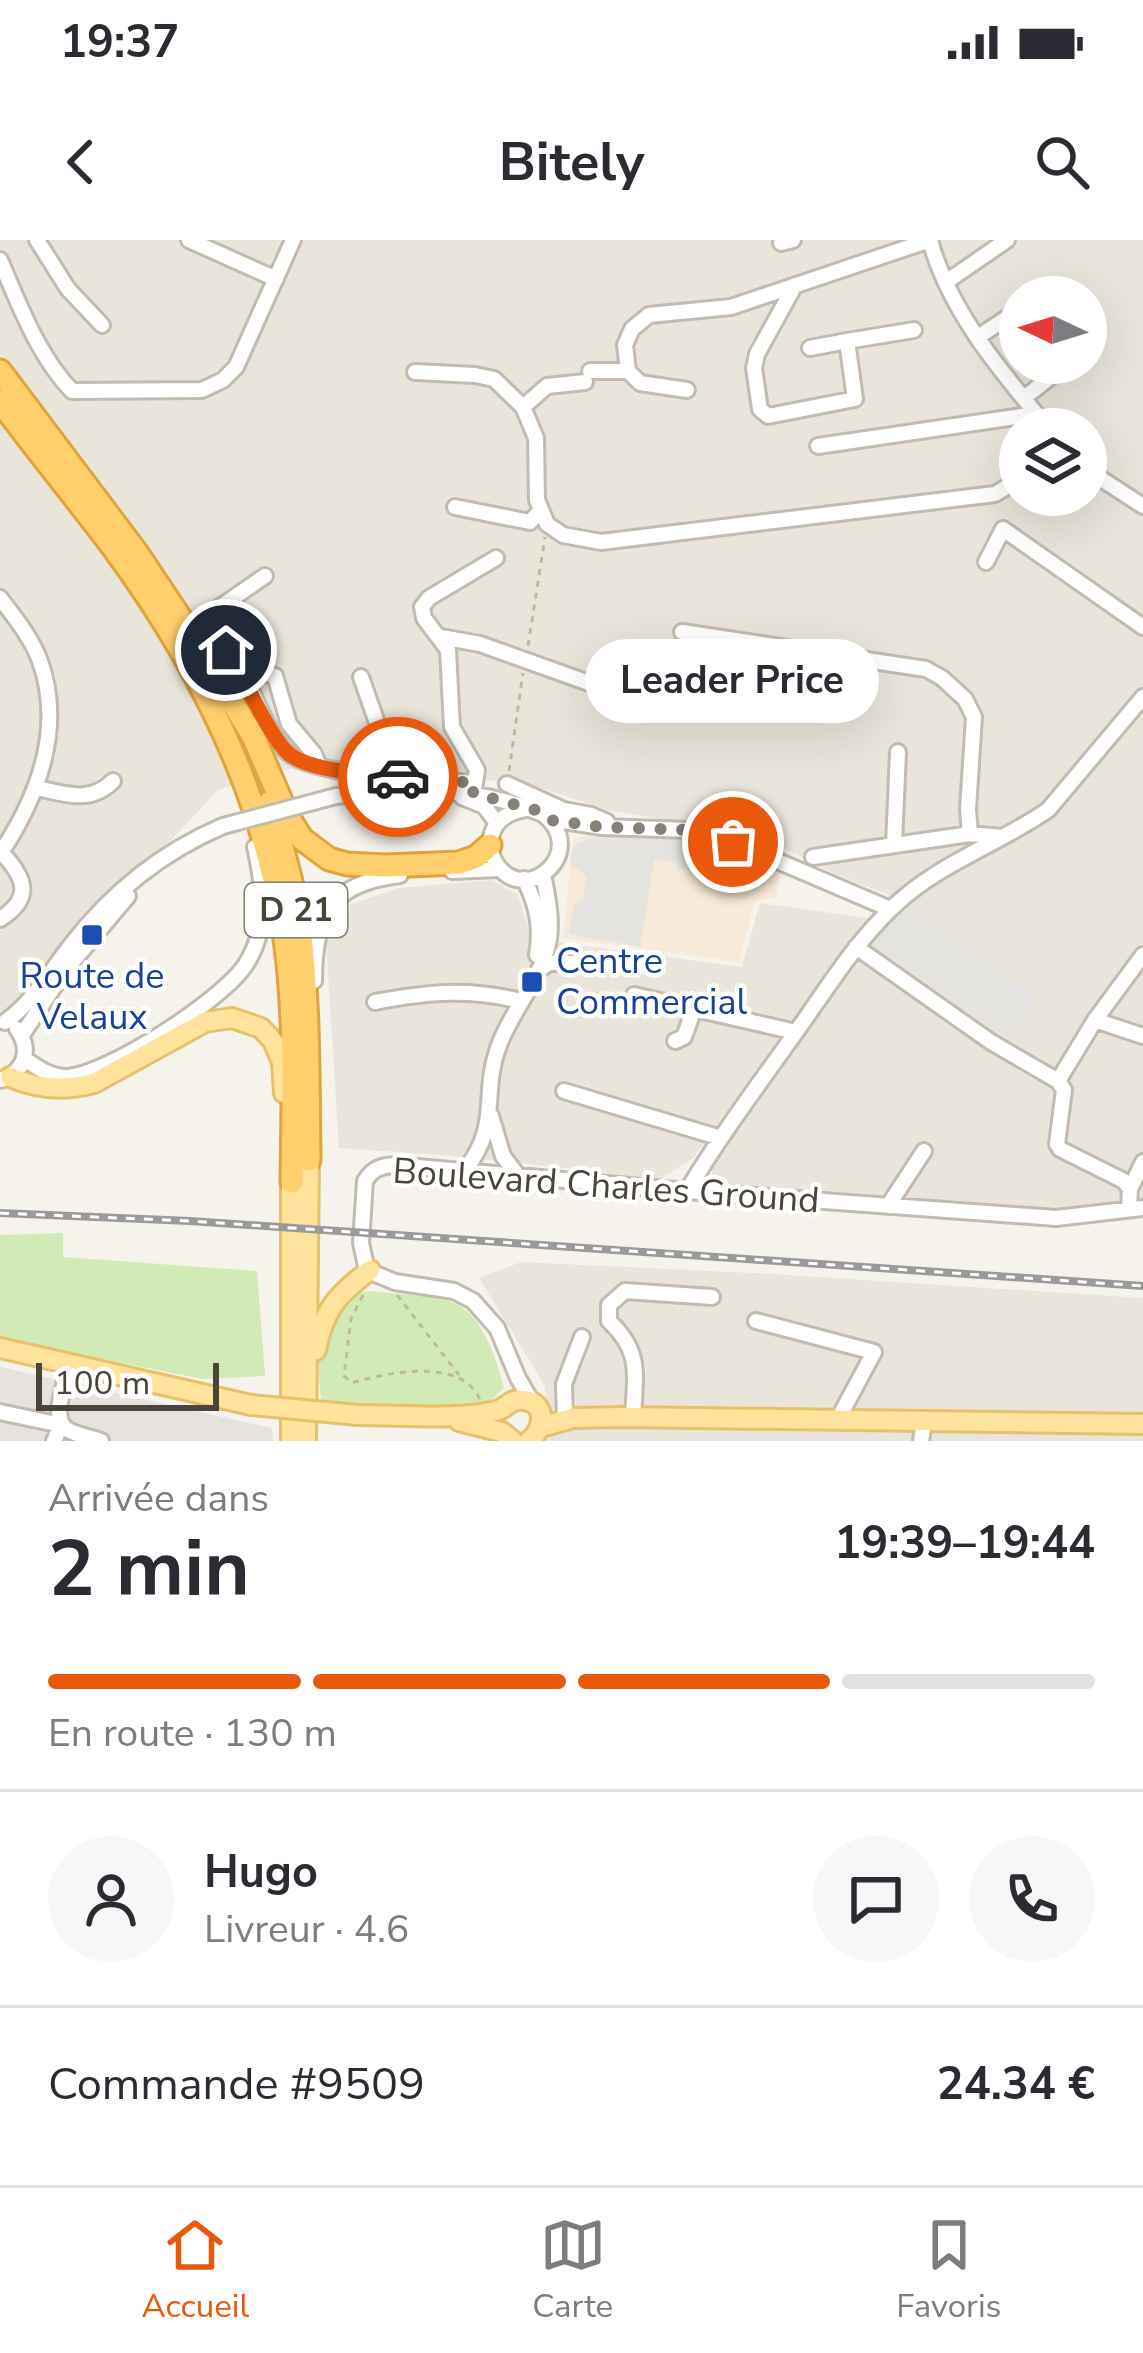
<!DOCTYPE html>
<html lang="fr">
<meta charset="utf-8">
<style>
:root{--surface:#fff;--page:#f7f7f7;--text:#2b2b33;--muted:#7c7c81;--line:#e1e1e2;--accent:#ea580c}
body{margin:0;font-family:"Nunito Sans",sans-serif;background:var(--page);color:var(--text);height:100vh;display:flex;flex-direction:column;font-size:45px;white-space:nowrap}
*{box-sizing:border-box;margin:0}
p{font-size:39px;color:var(--muted)}
.icon{flex:none;width:66px;height:66px;fill:none;stroke:currentColor;stroke-width:2;stroke-linecap:round;stroke-linejoin:round}
.map{position:relative;height:1201px;overflow:hidden}
.side{display:flex;flex-direction:column;background:var(--surface);flex:1}
.side>*{flex:none}
.needle{width:78px;rotate:274deg}
.controls{position:absolute;left:999px;top:36px;display:grid;gap:24px}
.controls a{display:grid;place-items:center;width:108px;height:108px;border-radius:50%;background:var(--surface);box-shadow:0 12px 48px #0002;font-size:60px}
.scale{position:absolute;left:36px;bottom:30px;width:183px;box-sizing:border-box;padding-left:12px;border:6px solid #4b4439;border-top:0;font-size:33px;line-height:42px;white-space:nowrap;color:#4b4439;-webkit-text-stroke:9px #fff;paint-order:stroke}
.pin{position:absolute;display:grid;place-items:center;width:102px;height:102px;color:#fff;margin:-51px;border:6px solid #fff;border-radius:50%;box-shadow:0 3px 12px #0007}
.courier{position:absolute;display:grid;place-items:center;width:120px;height:120px;margin:-60px;border:9px solid #ea580c;border-radius:50%;background:#fff;color:#222;box-shadow:0 3px 15px #0007}
.bubble{position:absolute;height:84px;border-radius:42px;background:var(--surface);box-shadow:0 12px 48px #0002;font-size:39px;font-weight:700;line-height:84px;text-align:center}
.overview em{font-style:normal;font-weight:700}
.overview div{display:flex;flex-direction:column-reverse}
.overview{display:flex;align-items:center;justify-content:space-between;height:204px;padding:0 48px}
h1{font-size:78px;font-weight:700;line-height:90px}
.bar{display:grid;grid-template-columns:repeat(4,1fr);gap:18px 12px;align-content:center;height:144px;padding:0 48px}
.bar i{height:15px;border-radius:9px;background:var(--line)}
.bar .active{background:var(--accent)}
.bar p{grid-column:span 4}
.line{display:flex;align-items:center;gap:30px;padding:0 48px;border-top:3px solid var(--line)}
.line div{flex:1}
.round{display:grid;place-items:center;flex:none;width:126px;height:126px;border-radius:63px;background:var(--page)}
.status{display:flex;justify-content:space-between;align-items:center;height:84px;padding:0 60px;background:var(--surface);direction:ltr}
.status svg{height:33px;fill:currentColor}
header{display:flex;justify-content:space-between;align-items:center;height:156px;padding:0 48px;background:var(--surface);font-size:54px;font-weight:700}
.tab-bar{display:flex;justify-content:space-around;align-items:center;height:168px;border-top:3px solid var(--line);background:var(--surface);font-size:33px;color:var(--muted)}
.tab-bar a{display:grid;justify-items:center;gap:6px}
.tab-bar .active{color:var(--accent)}
.map>svg:first-child{display:block}
.residential{fill:#eae5da;fill-rule:evenodd}
.commercial{fill:#f7ead8}
.industrial{fill:#e6e2dd}
.green{fill:#d2eab5}
.parking{fill:#e5e3e0}
.lines{fill:none;stroke-linecap:round;stroke-linejoin:round}
.minor-casing{stroke:#c2bbae;stroke-width:20}
.major-casing{stroke:#e6c16a;stroke-width:24}
.highway-casing{stroke:#e0a43c;stroke-width:27}
.path{stroke:#c4b79f;stroke-width:3;stroke-dasharray:6 6;stroke-linecap:butt}
.minor{stroke:#fff;stroke-width:14}
.major{stroke:#ffe39c;stroke-width:18}
.highway{stroke:#ffcf6e;stroke-width:21}
.rail-casing{stroke:#9a9a9a;stroke-width:8}
.rail{stroke:#fff;stroke-width:3;stroke-dasharray:9;stroke-linecap:butt}
.minor-bridge-casing{stroke:#c2bbae;stroke-width:20;stroke-linecap:butt}
.major-bridge-casing{stroke:#e6c16a;stroke-width:24;stroke-linecap:butt}
.minor-bridge{stroke:#fff;stroke-width:14}
.major-bridge{stroke:#ffe39c;stroke-width:18}
.done{stroke:#878178;stroke-width:12;stroke-dasharray:0 21.6}
.route{stroke:#ea580c;stroke-width:15}
.transit-dot{fill:#1a4fb4;stroke:#fff;stroke-width:4.5}
.labels{text-anchor:middle;dominant-baseline:central;stroke-width:9;stroke-linejoin:round;paint-order:stroke}
.shield{fill:#fff;stroke:#817c74;stroke-width:3}
.shield-label{font-size:33px;font-weight:bold;fill:#4b4439}
.transit-label{font-size:36px;fill:#164399;stroke:#fff;text-anchor:start}
.street-label{font-size:36px;fill:#4b4439;stroke:#fff}
</style>
<div class="status"><b>19:37</b><svg viewBox="0 0 49 12"><path d="M0 12V9h3v3zM5 12V6h3v6zM10 12V3h3v9zM15 12V0h3v12zM26 1h20v11H26zM47 4h2v5h-2z"/></svg></div>
<header><svg class="icon" aria-label="back" viewBox="0 0 24 24"><path d="M15 5l-7 7 7 7"/></svg>Bitely<svg class="icon" aria-label="search" viewBox="0 0 24 24"><circle cx="10" cy="10" r="6"/><path d="M15 15l6 6"/></svg></header>
<div class="map">
<svg width="1143" height="1201" viewBox="0 0 1143 1201">
<rect width="100%" height="100%" fill="#f6f3ec"/>
<path class="residential" d="M0 0H1143V969H1049L712 944V924L854 723 889 655 837 635 764 598 608 570 534 546 406 530 281 529 218 550 0 784ZM1020 57H1086V123H1020ZM1020 189H1086V255H1020Z
M492 640 518 655 530 695 563 703 742 727 760 663 867 678 693 918 661 939 454 916 339 908 326 702 337 669 398 648Z
M521 1022 772 1034 1143 1058V1201H546L545 1146 479 1038Z"/>
<path class="commercial" d="M611 592 722 605 779 632 776 658 755 661 739 722 563 698 573 598Z"/>
<path class="industrial" d="M0 1127 272 1188 273 1201H0Z"/>
<path class="green" d="M63 993V1017L257 1031 265 1136 203 1139 0 1099V995Z
M369 1051C394 1054 423 1054 448 1061 482 1070 496 1118 504 1148L487 1164 449 1169 322 1165C314 1108 319 1100 350 1054Z"/>
<path class="parking" d="M619 595 693 600 748 619 744 638 677 628V623L654 620 640 707 569 694 573 666 583 659 587 637 571 624 570 615 575 605 588 599Z
M908 668 1038 759 1007 799 874 707 886 685Z"/>
<g class="lines">
<g class="minor-casing">
<path id="minor" d="M37 0 68 49 102 85
M189 0 276 39
M930 0C949 71 1002 133 1049 189
M781 3 793 0
M0 20C19 64 38 116 72 151L202 150 223 140 236 127 293 0
M946 42 1007 0
M795 45 757 114 754 128 760 169 768 176 855 159 847 101 810 108
M978 97 1020 69
M847 101 914 90
M590 131H628
M415 132 475 135 494 139 523 167 536 198 537 260 547 284 563 295 601 302 995 254 1020 239
M687 150 640 143 628 131 625 105 632 89 649 75 731 67 930 0
M1024 158 1063 127
M523 167 547 146 585 142
M818 206 1036 174
M1086 229 1143 266
M455 267 530 282 540 271
M986 322 1003 289 1143 387
M265 336 210 374 211 389C223 404 234 419 244 435 256 458 270 501 291 515 321 537 435 540 475 543
M0 358C15 378 31 397 40 421 64 488 38 557 0 614
M682 392 926 429 942 438 965 459 974 477 968 569 970 594
M441 397 480 404 603 448
M243 433H263L275 436 289 484 314 514 319 526
M361 437 396 537
M507 544 564 570 591 575 607 582
M37 548C66 554 90 564 113 541
M474 550 477 530 452 487 448 410 424 378 422 367 429 358 496 318
M336 556C406 548 478 546 543 574 590 611 527 667 497 625 491 616 489 607 491 597 495 579 509 572 525 569
M462 557 484 566 497 583
M551 579 602 587 689 590 733 602 890 669
M894 605 898 512
M813 617 970 594 1002 597
M452 631 500 629
M524 639C537 664 542 687 537 715
M0 679C34 658 25 637 1 612
M856 707 991 802 1058 841 1064 850 1057 904 1060 909 1124 941 1130 949 1129 969
M539 730 549 723H588
M314 741C314 674 331 643 400 635
M634 755 796 792
M375 762C428 752 468 748 521 761
M1095 780 1143 796
M5 782C33 762 50 732 71 705 112 652 162 612 223 586
M22 795 63 733 128 656
M675 801 684 797 694 769
M25 819C38 828 50 837 67 837 107 835 224 759 246 724 269 688 264 646 255 607
M0 840C25 832 32 810 17 789
M1058 841 1095 780 1143 715
M564 851 721 898
M491 876 503 916 518 936
M465 930C501 884 481 856 498 808 511 770 543 738 549 699 552 678 547 655 543 634
M1130 949 1143 922
M687 951C720 896 759 844 796 792 826 750 854 704 892 668 937 624 997 605 1048 570L1143 457
M888 966 924 911
M756 1081 874 1112 837 1181
M70 1123C67 1142 47 1181 70 1191 80 1196 91 1197 101 1201
M532 1162 518 1138 497 1088 473 1061 454 1051 395 1042 373 1033 366 1026 361 1003 365 941C373 928 381 926 395 925L687 951 1056 978 1143 968
M0 1172 61 1185 54 1201
M633 1177C635 1134 642 1112 609 1081V1065L625 1051 712 1057
M565 1179 564 1144 582 1097
M921 1201 924 1182"/>
</g>
<g class="major-casing">
<path id="major" d="M10 837C38 849 65 851 94 843L205 782 232 778 261 788 273 801 282 822 284 853
M0 1108 251 1165
M316 1110C324 1069 337 1055 370 1030
M358 1175C399 1175 440 1179 481 1174 482 1173 498 1171 499 1170 508 1166 512 1158 524 1160 548 1163 544 1190 529 1201
M459 1181 502 1192 513 1201
M541 1187 573 1178 624 1177 1143 1184
M291 1201V929
M306 1201 309 920"/>
</g>
<g class="highway-casing">
<path id="highway" d="M0 131 137 313 187 388 253 496 288 577 302 599 329 619 347 624 385 626 459 623 476 617 490 605
M0 161C36 210 75 257 112 306 192 414 255 535 280 668 297 758 293 852 292 942
M270 562C281 604 294 646 300 688 309 765 308 843 309 920"/>
</g>
<path class="path" d="M528 406 545 297
M509 531 523 433
M363 1055 351 1079 344 1136 352 1143C387 1132 463 1117 480 1160
M397 1055 459 1135"/>
<use href="#minor" class="minor"/>
<use href="#major" class="major"/>
<use href="#highway" class="highway"/>
<g class="rail-casing">
<path id="rail" d="M0 973 190 981 1143 1046"/>
</g>
<use href="#rail" class="rail"/>
<g class="minor-bridge-casing">
<path id="minor-bridge" d="M223 586 336 556"/>
</g>
<g class="major-bridge-casing">
<path id="major-bridge" d="M251 1165 358 1175"/>
</g>
<use href="#minor-bridge" class="minor-bridge"/>
<use href="#major-bridge" class="major-bridge"/>
</g>
<g class="lines">
<path class="done" d="M398 537 475 543 473 553 535 570 550 580 602 587 689 590 733 602"/>
<path class="route" d="M226 410C243 434 270 499 289 514 312 532 370 534 398 537"/>
</g>
<g class="transit-dot">
<rect x="80" y="683" width="24" height="24" rx="6"/>
<rect x="520" y="730" width="24" height="24" rx="6"/>
</g>
<g class="labels">
<rect class="shield" x="245" y="643" width="102" height="54" rx="9"/>
<g class="shield-label">
<text x="296" y="670">D 21</text>
</g>
<g class="transit-label">
<text x="556" y="721">Centre<tspan x="556" dy="41">Commercial</tspan></text>
<text x="92" y="736" text-anchor="middle">Route de<tspan x="92" dy="41">Velaux</tspan></text>
</g>
<g class="street-label">
<text transform="translate(606 946) rotate(4)">Boulevard Charles Ground</text>
</g>
</g>
</svg>
<div class="controls">
<a><svg class="needle" viewBox="-14 -14 28 28"><path d="M0-13l5 13h-10z" fill="#e53935"/><path d="M0 13l5-13h-10z" fill="#7c7c81"/></svg></a>
<a><svg class="icon" aria-label="layers" viewBox="0 0 24 24"><path d="M12 4l9 5-9 5-9-5zM3 14l9 5 9-5"/></svg></a>
</div>
<div class="scale">100 m</div>
<div class="pin" style="left:733px;top:602px;background:#ea580c"><svg class="icon" aria-label="bag" viewBox="0 0 24 24"><path d="M5 8h14l-1 12H6zM9 8a3 3 0 0 1 6 0"/></svg></div>
<div class="pin" style="left:226px;top:410px;background:#1f2937"><svg class="icon" aria-label="home" viewBox="0 0 24 24"><path d="M3 11l9-7 9 7M6 9v11h12V9"/></svg></div>
<div class="courier" style="left:398px;top:537px"><svg class="icon" aria-label="car" viewBox="0 0 24 24"><path d="M5 17H2v-5l4-1 3-4h7l3 4 3 1v5h-3M9 17h6M6 11h13"/><circle cx="7" cy="17" r="2"/><circle cx="17" cy="17" r="2"/></svg></div>
<div class="bubble" style="left:585px;top:399px;width:294px">Leader Price</div>
</div>
<section class="side">
<div class="overview"><div><h1>2 min</h1><p>Arrivée dans</p></div><em>19:39–19:44</em></div>
<div class="bar"><i class="active"></i><i class="active"></i><i class="active"></i><i></i><p>En route · 130 m</p></div>
<div class="line" style="height:216px"><a class="round"><svg class="icon" aria-label="person" viewBox="0 0 24 24"><circle cx="12" cy="8" r="4"/><path d="M4 21q1-7 8-7t8 7"/></svg></a><div><b>Hugo</b><p>Livreur · 4.6</p></div><a class="round"><svg class="icon" aria-label="chat" viewBox="0 0 24 24"><path d="M4 5h16v11H9l-5 4z"/></svg></a><a class="round"><svg class="icon" aria-label="phone" viewBox="0 0 24 24"><path d="M5 4h4l2 5-3 2q2 4 5 5l2-3 5 2v4C11 20 4 13 5 4z"/></svg></a></div>
<div class="line" style="height:156px"><div>Commande #9509</div><b>24.34 €</b></div>
</section>
<nav class="tab-bar">
<a class="active"><svg class="icon" aria-label="home" viewBox="0 0 24 24"><path d="M3 11l9-7 9 7M6 9v11h12V9"/></svg>Accueil</a>
<a><svg class="icon" aria-label="map" viewBox="0 0 24 24"><path d="M3 6l6-2 6 2 6-2v14l-6 2-6-2-6 2zM9 4v14M15 6v14"/></svg>Carte</a>
<a><svg class="icon" aria-label="saved" viewBox="0 0 24 24"><path d="M7 4h10v16l-5-4-5 4z"/></svg>Favoris</a>
</nav>
